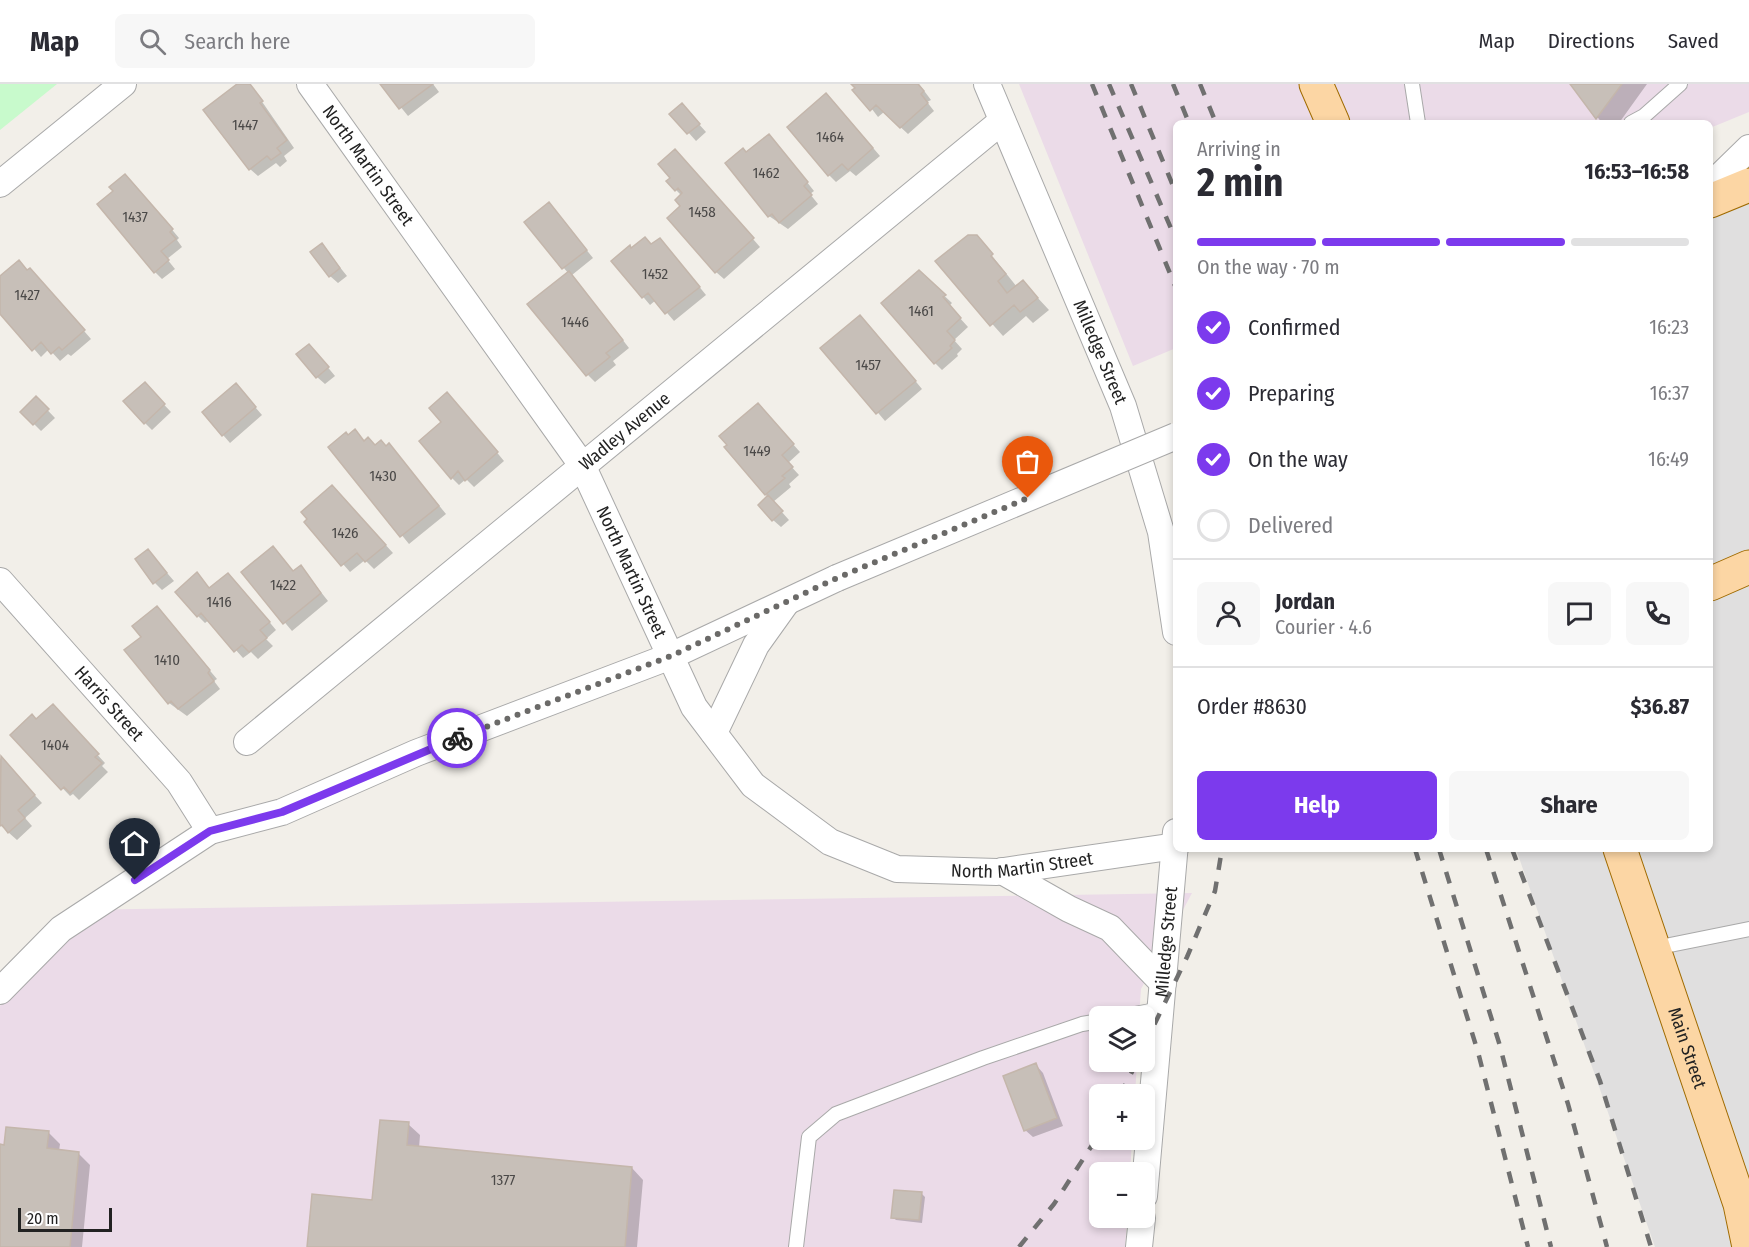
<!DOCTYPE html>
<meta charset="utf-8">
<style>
:root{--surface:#fff;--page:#f7f7f7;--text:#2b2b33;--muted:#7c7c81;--line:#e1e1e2;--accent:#7c3aed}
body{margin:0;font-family:"Fira Sans Condensed",sans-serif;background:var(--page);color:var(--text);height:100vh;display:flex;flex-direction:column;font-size:22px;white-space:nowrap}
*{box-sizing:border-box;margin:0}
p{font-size:20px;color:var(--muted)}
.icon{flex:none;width:33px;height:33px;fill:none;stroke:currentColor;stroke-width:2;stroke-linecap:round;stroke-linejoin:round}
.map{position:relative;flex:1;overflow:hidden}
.panel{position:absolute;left:1173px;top:36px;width:540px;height:732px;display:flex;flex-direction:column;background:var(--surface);border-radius:9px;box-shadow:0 3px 9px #0003}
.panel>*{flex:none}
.tools{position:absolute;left:1089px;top:922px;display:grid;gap:12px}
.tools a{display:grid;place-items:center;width:66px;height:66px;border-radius:9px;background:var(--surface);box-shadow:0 3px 9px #0003;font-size:30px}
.scale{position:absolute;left:18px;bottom:15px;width:94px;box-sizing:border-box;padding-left:6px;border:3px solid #222;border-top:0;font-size:16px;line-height:21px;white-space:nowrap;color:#222;-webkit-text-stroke:4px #fff;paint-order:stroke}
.pin{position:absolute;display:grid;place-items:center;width:51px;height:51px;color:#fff;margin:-62px -26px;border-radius:50% 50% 50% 0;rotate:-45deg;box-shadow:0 0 6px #0007}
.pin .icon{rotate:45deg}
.courier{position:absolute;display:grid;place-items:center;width:60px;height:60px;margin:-30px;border:4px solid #7c3aed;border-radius:50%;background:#fff;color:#222;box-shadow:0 2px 8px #0007}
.head em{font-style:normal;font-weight:700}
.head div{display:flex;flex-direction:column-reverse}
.head{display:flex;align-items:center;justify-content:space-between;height:102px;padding:0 24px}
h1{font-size:39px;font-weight:700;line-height:45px}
.bar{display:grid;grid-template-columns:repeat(4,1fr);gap:9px 6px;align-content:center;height:72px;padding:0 24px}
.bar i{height:8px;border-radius:4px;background:var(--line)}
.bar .selected{background:var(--accent)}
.bar p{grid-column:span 4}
.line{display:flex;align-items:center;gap:15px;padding:0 24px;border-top:2px solid var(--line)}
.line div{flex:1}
.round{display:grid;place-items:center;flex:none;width:63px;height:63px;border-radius:9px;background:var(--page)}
ol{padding:0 24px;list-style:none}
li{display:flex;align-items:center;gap:18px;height:66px}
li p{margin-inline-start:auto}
li .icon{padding:6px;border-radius:50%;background:var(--accent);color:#fff;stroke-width:4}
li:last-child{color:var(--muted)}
li i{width:33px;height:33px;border:3px solid var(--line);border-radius:50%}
.action{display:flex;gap:12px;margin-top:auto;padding:12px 24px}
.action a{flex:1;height:69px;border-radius:9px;background:var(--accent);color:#fff;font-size:24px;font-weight:700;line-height:69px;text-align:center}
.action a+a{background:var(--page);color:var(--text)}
header{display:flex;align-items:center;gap:36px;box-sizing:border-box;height:84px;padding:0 30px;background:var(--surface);border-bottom:2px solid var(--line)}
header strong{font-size:28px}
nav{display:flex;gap:33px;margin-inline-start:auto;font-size:21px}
.search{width:420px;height:54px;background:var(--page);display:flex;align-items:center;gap:15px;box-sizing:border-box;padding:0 21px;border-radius:9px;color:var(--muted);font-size:22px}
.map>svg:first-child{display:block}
.residential{fill:#e0dfdf}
.industrial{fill:#ebdbe8}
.park{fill:#c8facc}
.shadow{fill:#0003}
.building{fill:#c7bfb8;stroke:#c4b6ab;stroke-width:1.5}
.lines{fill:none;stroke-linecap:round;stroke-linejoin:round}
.service-casing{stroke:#a9a9a9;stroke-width:16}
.minor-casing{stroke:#a9a9a9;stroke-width:28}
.primary-casing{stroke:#a06b00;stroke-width:35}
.service{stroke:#fff;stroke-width:14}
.minor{stroke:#fff;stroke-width:26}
.primary{stroke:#fcd6a4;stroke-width:33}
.rail{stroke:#707070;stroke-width:4.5;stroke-dasharray:12 12;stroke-linecap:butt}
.minor-bridge-casing{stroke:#a9a9a9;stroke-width:28;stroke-linecap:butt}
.minor-bridge{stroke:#fff;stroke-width:26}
.done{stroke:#6b6a68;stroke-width:6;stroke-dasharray:0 10.8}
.route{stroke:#7c3aed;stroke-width:8}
.labels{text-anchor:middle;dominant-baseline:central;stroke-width:4.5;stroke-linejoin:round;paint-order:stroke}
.number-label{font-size:15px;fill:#4b4948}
.street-label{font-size:18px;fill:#222;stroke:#fff}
</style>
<header>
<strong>Map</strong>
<div class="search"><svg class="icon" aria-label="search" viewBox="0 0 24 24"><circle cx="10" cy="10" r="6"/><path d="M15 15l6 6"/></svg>Search here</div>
<nav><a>Map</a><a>Directions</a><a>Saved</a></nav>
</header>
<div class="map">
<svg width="1749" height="1163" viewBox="0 0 1749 1163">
<rect width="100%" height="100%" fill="#f2efe9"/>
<path class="residential" d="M1749 68V1163H1655L1516 765H1710V95Z"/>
<path class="industrial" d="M1019 0H1749V28L1710 44V39H1176V264L1133 282Z
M1192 809 1141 905 1139 933H1100V978H1137L1135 1011H1100V1056H1132L1130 1089H1100V1134H1127L1125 1163H0V922L67 826Z"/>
<path class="park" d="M0 0H57L0 46Z"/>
<path class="shadow" d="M239 0H249L252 3 294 64 284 72 287 77 280 83 276 79 258 92 250 85Z
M382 0H433L439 8 408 32Z
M853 0H919L931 16 927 18 934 27 908 50 884 28 878 33Z
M1572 0H1647L1619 39H1602Z
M834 18 880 72 856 92 850 87 836 98 829 91Z
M689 29 706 48 696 57 672 30Z
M776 59 814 107 810 110 818 120 788 145 769 132Z
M683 75 760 163 724 195 716 188 682 122V112L676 106 672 94Z
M133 99 179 154 177 156 182 163 167 175 175 185 162 195 155 188Z
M556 128 593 174 572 191 629 264 613 277 616 281 595 298 588 291 568 189 526 138Z
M977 153 1017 203 1023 198 1049 226 1033 239 1026 232 1003 252 937 178Z
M322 161 347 192 338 199 330 192Z
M667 163 706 211 674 237 656 216 650 221 613 177 632 166Z
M28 187 38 194 91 255 71 272 68 270 60 277 49 265 41 273 0 226V194Z
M919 188 952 219 949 222 968 243 954 256 962 265 957 270 958 272 942 286 935 279Z
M868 240 922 305 885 337 823 264Z
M316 269 335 292 325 300 317 293Z
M152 308 171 328 152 346 145 339Z
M243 309 262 331 230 359 204 329Z
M36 314 55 334 41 347 22 328Z
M455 318 504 377 474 403 466 395 459 401 452 394 443 339Z
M765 329 800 368 788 379 799 391 789 400 791 403 773 418 789 436 781 443 773 436 766 410Z
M349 353 396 369 446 430 409 460 330 363Z
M340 411 393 469 374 485 365 476 350 488 306 438Z
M280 471 294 488 301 483 328 517 292 547 243 489Z
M155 475 174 497 162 506 155 499Z
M236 498 276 546 266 555 273 562 258 575 251 568 243 574 209 536 205 539 198 532 210 506Z
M157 524 217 595 214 597 220 605 187 632 169 619 127 566 143 553Z
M60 630 105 679 102 682 108 688 79 716 73 710 70 712 12 651 37 637Z
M0 674 42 719 25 734 32 742 17 756 0 741Z
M1036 981 1043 989 1063 1042 1033 1053 1025 1046Z
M408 1040 420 1051 419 1064 632 1084 643 1096 637 1163H309L373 1118Z
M48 1048 60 1060 59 1067 78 1069 90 1081 82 1163H0V1062Z
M922 1110 925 1113 922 1139 896 1136 893 1133Z"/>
<path class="building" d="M237 0H250L263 17 260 19 287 56 277 64 281 69 271 76 267 72 249 86 203 26Z
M380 0H433L399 25Z
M851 0H918L924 7 921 10 928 19 900 44 876 21 870 27 852 6 855 4Z
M1570 0H1622L1596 35Z
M826 9 873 64 848 86 842 80 828 92 787 43Z
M682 19 700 40 687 50 669 30Z
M769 50 808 98 804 102 812 111 779 139 772 130 768 133 725 79 743 64 746 68Z
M675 65 754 154 715 189 667 134 680 122 675 116 682 109 678 104 675 107 666 97 670 94 658 80Z
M125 90 173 145 170 148 176 155 161 167 169 176 154 189 97 120 113 107 109 103Z
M549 118 587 166 562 185 524 138Z
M968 151H977L993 170 991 172 1006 190 998 197 1007 209 1023 196 1038 214 1020 228 1014 221 990 242 935 177Z
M645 153 651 160 660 154 700 203 665 230 648 209 642 214 611 177 630 161 631 164Z
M322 159 340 184 329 193 310 168Z
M19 176 27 186 30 184 85 246 62 266 59 263 51 270 41 258 32 267 0 230V192Z
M919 186 946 211 943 213 961 234 947 247 955 256 950 262 952 264 934 280 881 219Z
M569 187 623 256 606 269 610 273 586 292 527 220Z
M860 231 916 297 876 330 820 264Z
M309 260 329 283 316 294 296 270Z
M145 298 165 320 144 340 123 317Z
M236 299 256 323 222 352 202 328Z
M447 308 498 368 465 397 458 387 451 395 419 357 441 338 429 324Z
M36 312 49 325 33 341 20 328Z
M758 319 794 360 782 371 793 383 782 392 785 394 765 411 724 363 727 361 719 352Z
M355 345 364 357 368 353 375 361 381 356 386 362 389 359 439 422 400 453 328 363 346 348 348 351Z
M332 401 386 461 365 478 357 469 341 482 304 438 307 435 301 428Z
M768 411 783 427 772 437 758 421Z
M273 462 293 487 301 481 321 509 283 540 241 488Z
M148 465 167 489 153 500 135 475Z
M197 488 209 504 228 489 270 538 260 546 267 554 249 568 242 561 234 568 201 529 197 533 175 508Z
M157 522 210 586 208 589 214 597 178 625 171 617 168 620 124 566 141 553 132 542Z
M53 620 99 670 95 673 102 679 70 709 64 703 61 706 10 651 32 630 36 635Z
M1 672 35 711 18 726 25 734 8 749 2 741 0 742Z
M1036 979 1057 1034 1024 1047 1003 992Z
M380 1036 409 1038 407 1061 632 1083 625 1163H307L312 1110 372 1116Z
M6 1043 49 1047 47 1064 79 1068 70 1163H0V1060L4 1061Z
M894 1106 922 1108 919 1136 891 1134Z"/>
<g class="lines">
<g class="service-casing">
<path id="service" d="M1412 0 1418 39
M1631 39 1644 32 1680 0
M1655 864 1749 845
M1119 933 1161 925
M796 1163 809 1053 836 1030 983 974 1082 940 1100 937"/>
</g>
<g class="minor-casing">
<g id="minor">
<path id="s1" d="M310 0 582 381 694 623 753 701 830 758 897 785 997 788 1176 762"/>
<path id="s2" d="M987 0 1123 322 1161 448 1176 548"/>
<path d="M0 100 123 0"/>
<path d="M1710 102 1749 64"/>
<path id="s3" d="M0 497 179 698 210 747"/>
<path d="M714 649 756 561 786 519"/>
<path id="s4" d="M247 658 1002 37"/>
<path d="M1002 787 1069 825 1110 844 1163 899"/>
<path d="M0 907 61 845 210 747 282 728 416 669 671 572 837 494"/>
<path id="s5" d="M1144 1112 1176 748"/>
<path d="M1139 1163 1142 1134"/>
</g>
</g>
<g class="primary-casing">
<g id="primary">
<path d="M1316 0 1333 39"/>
<path d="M1710 117 1749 101"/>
<path d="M1710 500 1749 483"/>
<path id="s6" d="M1620 765 1740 1120 1749 1163"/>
</g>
</g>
<use href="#service" class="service"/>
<use href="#minor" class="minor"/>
<use href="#primary" class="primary"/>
<path class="rail" d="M1092 0 1176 204
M1109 0 1176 156
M1131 0 1176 109
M1173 0 1189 39
M1200 0 1216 39
M1415 765 1478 968 1528 1163
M1439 765 1500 962 1551 1163
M1486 765 1568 1020 1607 1163
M1512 765 1600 997 1651 1163
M1144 962 1187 873 1215 807 1222 765
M1120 1011 1137 978
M1019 1163 1054 1120 1100 1049"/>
<g class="minor-bridge-casing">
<path id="minor-bridge" d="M837 494 1176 352"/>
</g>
<use href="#minor-bridge" class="minor-bridge"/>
</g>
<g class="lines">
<path class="done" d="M457 654 671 572 837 494 1028 414"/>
<path class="route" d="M135 796 210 747 282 728 457 654"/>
</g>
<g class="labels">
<g class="number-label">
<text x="245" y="41">1447</text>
<text x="830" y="53">1464</text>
<text x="766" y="89">1462</text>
<text x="702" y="128">1458</text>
<text x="135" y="133">1437</text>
<text x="655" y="190">1452</text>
<text x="27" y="211">1427</text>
<text x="921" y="227">1461</text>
<text x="575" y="238">1446</text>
<text x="868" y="281">1457</text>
<text x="757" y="367">1449</text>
<text x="383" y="392">1430</text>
<text x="345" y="449">1426</text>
<text x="283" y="501">1422</text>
<text x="219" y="518">1416</text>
<text x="167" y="576">1410</text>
<text x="55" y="661">1404</text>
<text x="503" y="1096">1377</text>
</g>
<g class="street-label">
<text stroke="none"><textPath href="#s1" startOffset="100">North Martin Street</textPath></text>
<text stroke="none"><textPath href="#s2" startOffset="291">Milledge Street</textPath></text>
<text stroke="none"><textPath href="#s4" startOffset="489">Wadley Avenue</textPath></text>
<text stroke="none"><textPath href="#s1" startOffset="586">North Martin Street</textPath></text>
<text stroke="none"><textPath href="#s3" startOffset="164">Harris Street</textPath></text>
<text stroke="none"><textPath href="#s1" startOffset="1126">North Martin Street</textPath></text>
<text stroke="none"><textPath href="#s5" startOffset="255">Milledge Street</textPath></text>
<text stroke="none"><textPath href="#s6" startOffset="210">Main Street</textPath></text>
</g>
</g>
</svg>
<div class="tools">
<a><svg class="icon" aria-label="layers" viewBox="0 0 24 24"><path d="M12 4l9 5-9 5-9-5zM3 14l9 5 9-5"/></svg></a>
<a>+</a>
<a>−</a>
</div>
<div class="scale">20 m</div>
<div class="pin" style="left:1028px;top:414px;background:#ea580c"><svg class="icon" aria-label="bag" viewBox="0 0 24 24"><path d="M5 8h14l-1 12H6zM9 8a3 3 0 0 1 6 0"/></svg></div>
<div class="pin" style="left:135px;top:796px;background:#1f2937"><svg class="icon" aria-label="home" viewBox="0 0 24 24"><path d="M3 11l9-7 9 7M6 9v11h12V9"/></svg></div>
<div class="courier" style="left:457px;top:654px"><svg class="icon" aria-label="bike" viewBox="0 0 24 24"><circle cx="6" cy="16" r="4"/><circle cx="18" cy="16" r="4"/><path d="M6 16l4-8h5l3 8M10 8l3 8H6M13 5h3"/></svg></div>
<section class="panel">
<div class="head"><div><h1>2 min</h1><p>Arriving in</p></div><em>16:53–16:58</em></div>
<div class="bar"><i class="selected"></i><i class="selected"></i><i class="selected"></i><i></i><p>On the way · 70 m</p></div>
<ol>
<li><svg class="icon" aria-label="check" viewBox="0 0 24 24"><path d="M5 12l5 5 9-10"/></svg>Confirmed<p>16:23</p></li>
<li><svg class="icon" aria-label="check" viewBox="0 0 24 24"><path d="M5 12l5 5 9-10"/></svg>Preparing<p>16:37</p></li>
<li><svg class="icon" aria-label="check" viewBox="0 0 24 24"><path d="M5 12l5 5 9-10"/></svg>On the way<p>16:49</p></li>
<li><i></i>Delivered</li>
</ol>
<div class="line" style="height:108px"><a class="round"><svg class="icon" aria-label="person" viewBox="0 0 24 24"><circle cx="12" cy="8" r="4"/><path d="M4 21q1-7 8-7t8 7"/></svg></a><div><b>Jordan</b><p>Courier · 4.6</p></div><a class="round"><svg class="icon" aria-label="chat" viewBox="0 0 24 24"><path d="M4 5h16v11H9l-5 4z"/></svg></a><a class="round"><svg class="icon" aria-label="phone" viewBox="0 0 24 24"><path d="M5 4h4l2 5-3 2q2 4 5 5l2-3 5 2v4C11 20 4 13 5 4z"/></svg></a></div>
<div class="line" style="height:78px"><div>Order #8630</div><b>$36.87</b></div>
<div class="action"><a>Help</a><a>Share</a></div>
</section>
</div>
